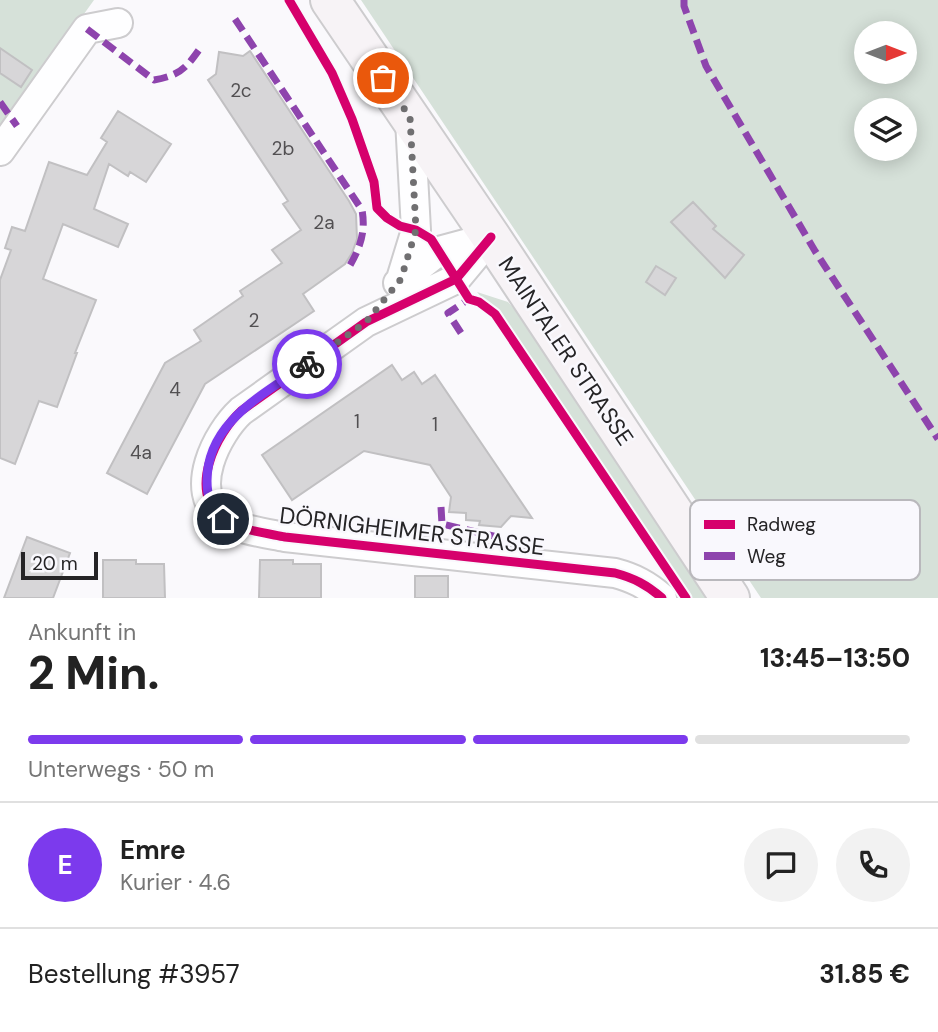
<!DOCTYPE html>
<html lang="de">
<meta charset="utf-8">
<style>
:root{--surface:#fff;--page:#f2f2f2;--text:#222;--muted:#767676;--line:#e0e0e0;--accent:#7c3aed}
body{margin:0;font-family:"DM Sans",sans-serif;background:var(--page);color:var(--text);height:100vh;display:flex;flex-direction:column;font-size:26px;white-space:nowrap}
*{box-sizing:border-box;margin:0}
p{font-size:23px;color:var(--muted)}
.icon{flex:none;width:38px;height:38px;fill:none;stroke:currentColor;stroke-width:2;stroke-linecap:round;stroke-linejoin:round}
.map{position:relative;height:598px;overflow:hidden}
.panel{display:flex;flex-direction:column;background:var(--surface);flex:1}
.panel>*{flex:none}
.needle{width:46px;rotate:90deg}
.tools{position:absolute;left:854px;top:21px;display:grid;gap:14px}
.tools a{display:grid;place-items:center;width:63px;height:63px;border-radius:50%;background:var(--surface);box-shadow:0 4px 18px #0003;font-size:35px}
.scale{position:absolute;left:21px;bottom:18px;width:77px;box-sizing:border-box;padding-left:7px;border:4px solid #252426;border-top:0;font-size:19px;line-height:24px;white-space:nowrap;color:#252426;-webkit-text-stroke:5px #f9f8fd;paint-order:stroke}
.pin{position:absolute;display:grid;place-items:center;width:60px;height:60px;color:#fff;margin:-30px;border:4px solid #fff;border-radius:50%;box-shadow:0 2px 7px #0007}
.courier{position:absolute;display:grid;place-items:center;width:70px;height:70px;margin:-35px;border:5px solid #7c3aed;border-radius:50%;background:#fff;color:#222;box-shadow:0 2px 9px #0007}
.headline em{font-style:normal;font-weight:800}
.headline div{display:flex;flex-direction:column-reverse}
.headline{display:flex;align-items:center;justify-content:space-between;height:119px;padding:0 28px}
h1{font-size:46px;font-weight:800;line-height:52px}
.bar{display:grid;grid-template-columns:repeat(4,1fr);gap:10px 7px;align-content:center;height:84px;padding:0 28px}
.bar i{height:9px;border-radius:5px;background:var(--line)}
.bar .active{background:var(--accent)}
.bar p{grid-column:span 4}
.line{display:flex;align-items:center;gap:18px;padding:0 28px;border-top:2px solid var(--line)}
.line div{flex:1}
.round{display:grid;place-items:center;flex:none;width:74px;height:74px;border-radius:37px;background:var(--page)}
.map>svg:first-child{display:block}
.green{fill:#d6e1d9;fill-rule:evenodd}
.building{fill:#d7d6d8;stroke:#c1c0c2;stroke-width:2}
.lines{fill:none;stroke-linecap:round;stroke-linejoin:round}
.minor-casing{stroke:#cdccce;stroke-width:32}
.secondary-casing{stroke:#cdccce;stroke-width:42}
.path{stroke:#e1e1e2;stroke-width:4.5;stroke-dasharray:3.5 5;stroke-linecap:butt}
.minor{stroke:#fefeff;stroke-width:28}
.secondary{stroke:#f7f3f6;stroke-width:38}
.quiet{stroke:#8e44ad;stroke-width:7;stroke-dasharray:14 7;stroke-linecap:butt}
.cycleway-casing{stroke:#f9f8fd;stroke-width:13}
.cycleway{stroke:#d6006c;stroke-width:9}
.done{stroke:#706f71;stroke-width:7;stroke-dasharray:0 12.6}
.route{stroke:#7c3aed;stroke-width:9}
.labels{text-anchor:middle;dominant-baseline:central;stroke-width:5;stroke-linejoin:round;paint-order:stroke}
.number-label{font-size:19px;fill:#525052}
.street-label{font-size:23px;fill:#252426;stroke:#f9f8fd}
.key{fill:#f9f8fd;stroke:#b9b8bc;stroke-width:2}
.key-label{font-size:19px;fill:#252426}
</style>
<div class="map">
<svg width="938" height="598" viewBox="0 0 938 598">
<rect width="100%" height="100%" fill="#faf9fc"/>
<path class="green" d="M0 0H94L0 131Z
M361 0H938V598H761ZM866 33H905V72H866ZM866 110H905V149H866Z
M477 292 508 302 528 324 713 598H692L497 308 482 298Z"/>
<path class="building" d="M0 48 32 70 21 87 0 73Z
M250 51 349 201 356 214 357 239 352 253 345 264 303 294 314 311 205 384 147 494 107 473 165 363 201 341 194 330 243 296 240 291 282 263 272 250 301 230 283 204 288 201 208 80 216 74 219 52 243 56Z
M118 111 171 144 146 182 130 172 128 176 109 164 94 209 128 224 118 247 63 224 43 279 96 300 75 353H77L57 407 39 401 15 464 0 458V280L11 250 5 248 12 227 25 231 49 162 87 175 107 142 101 138Z
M693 202 716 226 713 229 744 255 725 278 671 222Z
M656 266 676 278 665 295 646 282Z
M392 365 402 380 414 372 422 384 435 375 532 518 511 516 501 527 479 525 480 521 466 520V513L449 512 451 497 430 465 364 451 292 500 262 455Z
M27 537 70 553 53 598H4Z
M103 560H136V564H164L165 598H103Z
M260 560H293V564H321V598H259Z
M415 576H448V598H415Z"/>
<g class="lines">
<g class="minor-casing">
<path id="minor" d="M0 151 87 29 118 23
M491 237 456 279 366 322 241 411C217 433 187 491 222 518 238 530 265 533 285 537L615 573C634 578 647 585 662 598
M401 279 416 230 410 120
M398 283 439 251 491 237"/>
</g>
<g class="secondary-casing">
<path id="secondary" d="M330 0 491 237 730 598"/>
</g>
<path class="path" d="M289 0 301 17
M305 24C333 74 359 125 373 181 378 199 373 206 389 219
M471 300 495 314 664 565"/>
<use href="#minor" class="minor"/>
<use href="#secondary" class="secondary"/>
<path class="quiet" d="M684 0V6L706 66 815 251 938 439
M235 19 362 210C366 232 360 248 349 267
M87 29 154 80C181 75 186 68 201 47
M0 102 17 126
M461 333 448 313 469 299
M441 507 442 524 502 538"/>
<g class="cycleway-casing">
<path id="cycleway" d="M289 0 332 73 352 119 374 182 377 208 387 218 400 226 416 230 431 239 469 299 479 302 495 314 686 598
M491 237 456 279 366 322 241 411C217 433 187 491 222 518 238 530 265 533 285 537L615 573C634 578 647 585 662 598"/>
</g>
<use href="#cycleway" class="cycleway"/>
</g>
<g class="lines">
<path class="done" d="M307 364 366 322 401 279 416 230 410 117 383 78"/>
<path class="route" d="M223 519C211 508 207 497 207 481 207 421 265 394 307 364"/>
</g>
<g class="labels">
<g class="number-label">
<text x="241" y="90">2c</text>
<text x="283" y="148">2b</text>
<text x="324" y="222">2a</text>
<text x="254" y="320">2</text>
<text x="175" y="389">4</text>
<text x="357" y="421">1</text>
<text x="435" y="424">1</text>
<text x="141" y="452">4a</text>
</g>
<g class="street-label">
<text transform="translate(566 351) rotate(56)">MAINTALER STRASSE</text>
<text transform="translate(412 531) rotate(7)">DÖRNIGHEIMER STRASSE</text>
</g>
</g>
<rect x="690" y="500" width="230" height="80" rx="10" class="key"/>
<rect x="704" y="520" width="31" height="9" fill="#d6006c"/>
<rect x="704" y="552" width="31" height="8" fill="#8e44ad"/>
<g class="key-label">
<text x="747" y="531">Radweg</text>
<text x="747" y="563">Weg</text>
</g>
</svg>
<div class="tools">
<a><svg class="needle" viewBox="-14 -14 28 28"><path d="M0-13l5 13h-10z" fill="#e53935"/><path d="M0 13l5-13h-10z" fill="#767676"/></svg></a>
<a><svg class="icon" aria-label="layers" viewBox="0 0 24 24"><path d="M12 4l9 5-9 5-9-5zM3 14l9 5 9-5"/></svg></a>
</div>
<div class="scale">20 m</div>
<div class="pin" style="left:383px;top:78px;background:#ea580c"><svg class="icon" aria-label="bag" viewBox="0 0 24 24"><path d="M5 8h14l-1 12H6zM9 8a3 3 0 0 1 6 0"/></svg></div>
<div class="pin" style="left:223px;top:519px;background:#1f2937"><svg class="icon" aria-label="home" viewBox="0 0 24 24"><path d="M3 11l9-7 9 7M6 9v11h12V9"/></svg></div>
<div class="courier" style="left:307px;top:364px"><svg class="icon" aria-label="bike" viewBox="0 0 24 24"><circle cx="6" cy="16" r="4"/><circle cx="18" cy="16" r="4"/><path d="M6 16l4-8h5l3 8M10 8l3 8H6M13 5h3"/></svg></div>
</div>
<section class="panel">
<div class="headline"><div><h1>2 Min.</h1><p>Ankunft in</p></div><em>13:45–13:50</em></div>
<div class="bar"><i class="active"></i><i class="active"></i><i class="active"></i><i></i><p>Unterwegs · 50 m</p></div>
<div class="line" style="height:126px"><b class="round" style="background:var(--accent);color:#fff">E</b><div><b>Emre</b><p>Kurier · 4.6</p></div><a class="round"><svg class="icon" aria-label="chat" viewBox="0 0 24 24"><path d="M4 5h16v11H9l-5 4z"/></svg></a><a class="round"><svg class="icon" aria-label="phone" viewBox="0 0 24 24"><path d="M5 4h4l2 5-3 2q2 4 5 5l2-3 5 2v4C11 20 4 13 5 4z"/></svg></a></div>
<div class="line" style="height:91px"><div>Bestellung #3957</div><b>31.85 €</b></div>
</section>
